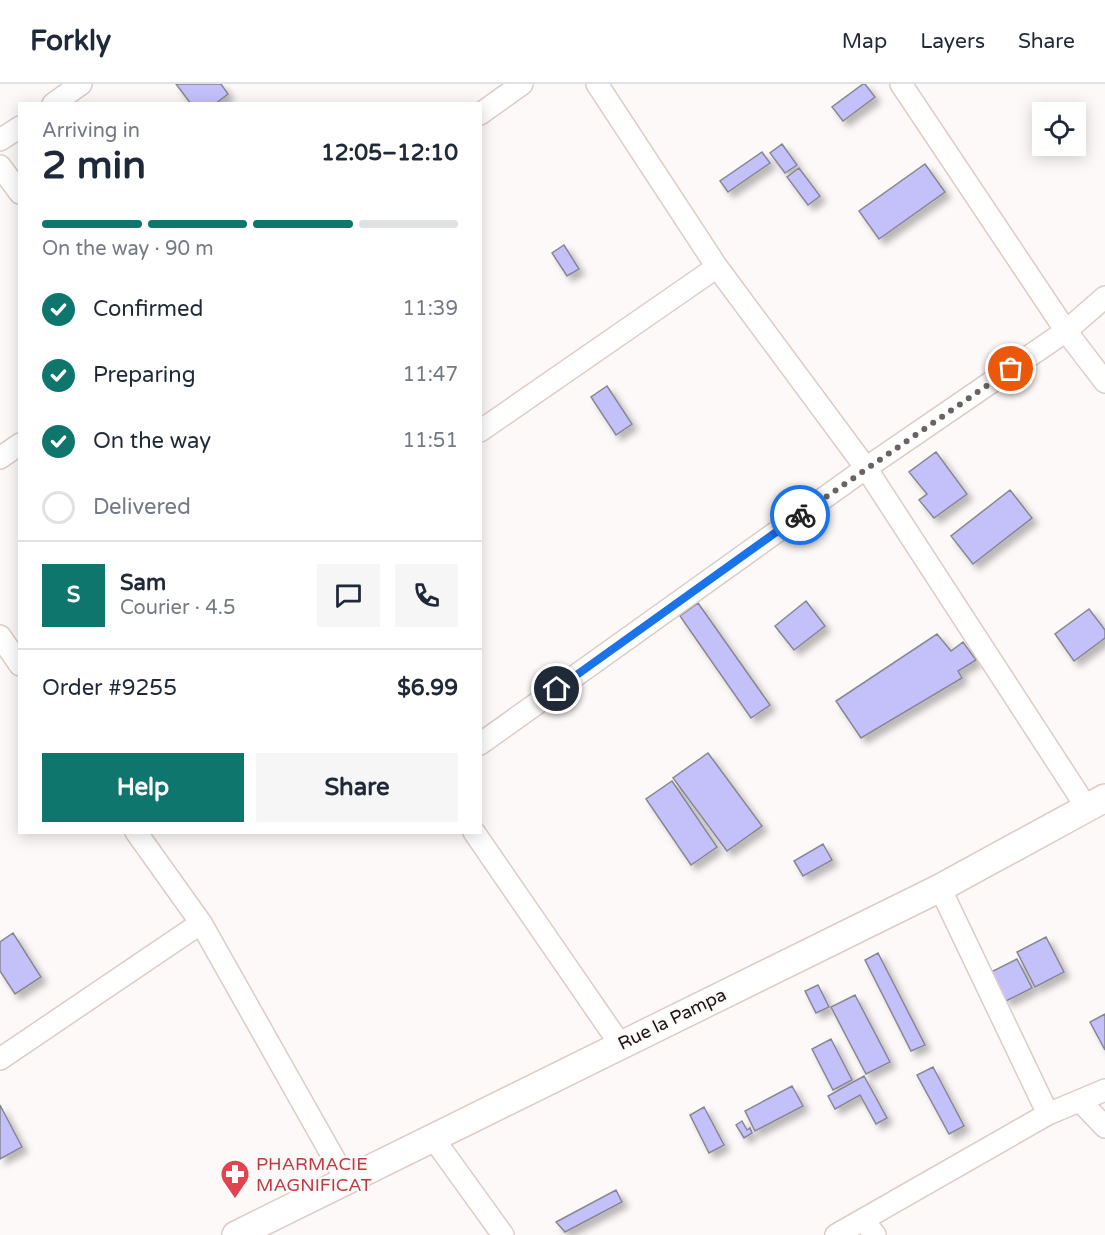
<!DOCTYPE html>
<meta charset="utf-8">
<style>
:root{--surface:#fff;--page:#f6f6f7;--text:#1f2937;--muted:#747a83;--line:#e0e1e3;--accent:#0f766e}
body{margin:0;font-family:"Varela Round",sans-serif;background:var(--page);color:var(--text);height:100vh;display:flex;flex-direction:column;font-size:22px;white-space:nowrap}
*{box-sizing:border-box;margin:0}
p{font-size:20px;color:var(--muted)}
.icon{flex:none;width:33px;height:33px;fill:none;stroke:currentColor;stroke-width:2;stroke-linecap:round;stroke-linejoin:round}
.map{position:relative;flex:1;overflow:hidden}
.side{position:absolute;left:18px;top:18px;width:464px;height:732px;display:flex;flex-direction:column;background:var(--surface);border-radius:0px;box-shadow:0 3px 15px #0003}
.side>*{flex:none}
.buttons{position:absolute;left:1032px;top:18px;display:grid;gap:12px}
.buttons a{display:grid;place-items:center;width:54px;height:54px;border-radius:0px;background:var(--surface);box-shadow:0 3px 15px #0003;font-size:30px}
.pin{position:absolute;display:grid;place-items:center;width:51px;height:51px;color:#fff;margin:-26px;border:3px solid #fff;border-radius:50%;box-shadow:0 2px 6px #0007}
.courier{position:absolute;display:grid;place-items:center;width:60px;height:60px;margin:-30px;border:4px solid #1a73e8;border-radius:50%;background:#fff;color:#222;box-shadow:0 2px 8px #0007}
.overview em{font-style:normal;font-weight:700}
.overview div{display:flex;flex-direction:column-reverse}
.overview{display:flex;align-items:center;justify-content:space-between;height:102px;padding:0 24px}
h1{font-size:39px;font-weight:700;line-height:45px}
.bar{display:grid;grid-template-columns:repeat(4,1fr);gap:9px 6px;align-content:center;height:72px;padding:0 24px}
.bar i{height:8px;border-radius:4px;background:var(--line)}
.bar .active{background:var(--accent)}
.bar p{grid-column:span 4}
.line{display:flex;align-items:center;gap:15px;padding:0 24px;border-top:2px solid var(--line)}
.line div{flex:1}
.round{display:grid;place-items:center;flex:none;width:63px;height:63px;border-radius:0px;background:var(--page)}
ol{padding:0 24px;list-style:none}
li{display:flex;align-items:center;gap:18px;height:66px}
li p{margin-inline-start:auto}
li .icon{padding:6px;border-radius:50%;background:var(--accent);color:#fff;stroke-width:4}
li:last-child{color:var(--muted)}
li i{width:33px;height:33px;border:3px solid var(--line);border-radius:50%}
.action{display:flex;gap:12px;margin-top:auto;padding:12px 24px}
.action a{flex:1;height:69px;border-radius:0px;background:var(--accent);color:#fff;font-size:24px;font-weight:700;line-height:69px;text-align:center}
.action a+a{background:var(--page);color:var(--text)}
header{display:flex;align-items:center;gap:36px;box-sizing:border-box;height:84px;padding:0 30px;background:var(--surface);border-bottom:2px solid var(--line)}
header strong{font-size:28px}
nav{display:flex;gap:33px;margin-inline-start:auto;font-size:21px}
.map>svg:first-child{display:block}
.building{fill:#c4c1fa;stroke:#878694;stroke-width:1.5;filter:url(#shadow)}
.lines{fill:none;stroke-linecap:round;stroke-linejoin:round}
.minor-casing{stroke:#ddccc5;stroke-width:24}
.tertiary-casing{stroke:#ddccc5;stroke-width:30}
.minor{stroke:#fff;stroke-width:21}
.tertiary{stroke:#fff;stroke-width:27}
.done{stroke:#696462;stroke-width:6;stroke-dasharray:0 10.8}
.route{stroke:#1a73e8;stroke-width:8}
.labels{text-anchor:middle;dominant-baseline:central;stroke-width:4.5;stroke-linejoin:round;paint-order:stroke}
.street-label{font-size:18px;fill:#191311;stroke:#fdf9f8}
.health-label{font-size:18px;fill:#be3a42;stroke:#fdf9f8;text-anchor:start}
</style>
<header>
<strong>Forkly</strong>
<nav><a>Map</a><a>Layers</a><a>Share</a></nav>
</header>
<div class="map">
<svg width="1105" height="1151" viewBox="0 0 1105 1151">
<defs>
<filter id="shadow"><feDropShadow dx="5.5" dy="5.5" stdDeviation="3" flood-color="#0004"/></filter>
</defs>
<rect width="100%" height="100%" fill="#fdf9f8"/>
<path class="building" d="M176 0H221L228 10 215 20H191Z
M863 0H865L875 13 843 37 832 23Z
M782 60 797 81 785 89 770 69Z
M762 68 770 79 728 108 720 97Z
M925 80 945 108 879 155 859 127Z
M799 84 820 112 808 121 787 93Z
M564 161 579 185 567 192 552 169Z
M607 302 632 340 616 351 591 313Z
M936 368 967 410 934 434 919 416 927 410 909 388Z
M1010 406 1032 434 973 480 951 452Z
M806 517 825 542 794 566 775 542Z
M698 519 770 621 751 634 680 532Z
M1089 525 1105 546V554L1074 577 1055 550Z
M937 550 951 567 963 558 976 576 958 587 962 594 861 654 836 617Z
M708 669 762 742 727 767 673 694Z
M672 697 717 763 691 781 646 715Z
M823 760 832 776 803 792 794 777Z
M13 849 41 893 15 910 0 887V858Z
M1046 853 1064 888 1035 903 1017 868Z
M878 869 925 961 911 967 865 876Z
M1017 875 1032 904 1006 917 991 888Z
M818 901 829 923 816 929 805 907Z
M855 911 890 978 866 990 831 923Z
M1105 930V966L1090 938Z
M831 955 852 996 833 1006 812 965Z
M933 983 964 1042 949 1050 917 991Z
M864 992 887 1034 876 1040 860 1011 835 1025 828 1012Z
M792 1002 803 1022 755 1047 745 1027Z
M0 1021 22 1063 0 1075Z
M704 1023 724 1061 709 1069 690 1031Z
M742 1037 747 1046 750 1044 752 1049 744 1054 736 1041Z
M616 1106 622 1118 565 1148 556 1138Z"/>
<g class="lines">
<g class="minor-casing">
<path id="minor" d="M597 0 717 183 866 384 1087 724
M901 0 1066 247 1105 298
M53 20 81 0
M480 30 522 0
M0 56 20 43
M0 82 20 109
M480 347 717 183
M0 374 20 360
M0 552 20 581
M480 660 866 384 1066 247 1105 213
M136 748 201 839 346 1096
M474 748 620 960
M940 804 1048 1030
M0 975 201 839
M1080 1017 1105 1043
M433 1054 503 1151
M864 1137 875 1151
M836 1151 1048 1030 1105 1006"/>
</g>
<g class="tertiary-casing">
<path id="tertiary" d="M236 1151 940 804 1105 714"/>
</g>
<use href="#minor" class="minor"/>
<use href="#tertiary" class="tertiary"/>
</g>
<g class="lines">
<path class="done" d="M800 431 1011 285"/>
<path class="route" d="M557 605 800 431"/>
</g>
<defs>
<g id="pharmacy-pin" transform="scale(1.5)"><path d="M0 17L-7.5 6A9.5 9.5 0 1 1 7.5 6Z" fill="#e0444e" stroke="#fdf9f8"/><path d="M-2-6h4v4h4v4h-4v4h-4v-4h-4v-4h4Z" fill="#fff"/></g>
</defs>
<g fill-rule="evenodd">
<use href="#pharmacy-pin" x="235" y="1090"/>
</g>
<g class="labels">
<g class="street-label">
<text transform="translate(672 935) rotate(-26)">Rue la Pampa</text>
</g>
<g class="health-label">
<text x="256" y="1080">PHARMACIE<tspan x="256" dy="21">MAGNIFICAT</tspan></text>
</g>
</g>
</svg>
<div class="buttons">
<a><svg class="icon" aria-label="locate" viewBox="0 0 24 24"><circle cx="12" cy="12" r="6"/><path d="M12 2v4M12 18v4M2 12h4M18 12h4"/></svg></a>
</div>
<div class="pin" style="left:1011px;top:285px;background:#ea580c"><svg class="icon" aria-label="bag" viewBox="0 0 24 24"><path d="M5 8h14l-1 12H6zM9 8a3 3 0 0 1 6 0"/></svg></div>
<div class="pin" style="left:557px;top:605px;background:#1f2937"><svg class="icon" aria-label="home" viewBox="0 0 24 24"><path d="M3 11l9-7 9 7M6 9v11h12V9"/></svg></div>
<div class="courier" style="left:800px;top:431px"><svg class="icon" aria-label="bike" viewBox="0 0 24 24"><circle cx="6" cy="16" r="4"/><circle cx="18" cy="16" r="4"/><path d="M6 16l4-8h5l3 8M10 8l3 8H6M13 5h3"/></svg></div>
<section class="side">
<div class="overview"><div><h1>2 min</h1><p>Arriving in</p></div><em>12:05–12:10</em></div>
<div class="bar"><i class="active"></i><i class="active"></i><i class="active"></i><i></i><p>On the way · 90 m</p></div>
<ol>
<li><svg class="icon" aria-label="check" viewBox="0 0 24 24"><path d="M5 12l5 5 9-10"/></svg>Confirmed<p>11:39</p></li>
<li><svg class="icon" aria-label="check" viewBox="0 0 24 24"><path d="M5 12l5 5 9-10"/></svg>Preparing<p>11:47</p></li>
<li><svg class="icon" aria-label="check" viewBox="0 0 24 24"><path d="M5 12l5 5 9-10"/></svg>On the way<p>11:51</p></li>
<li><i></i>Delivered</li>
</ol>
<div class="line" style="height:108px"><b class="round" style="background:var(--accent);color:#fff">S</b><div><b>Sam</b><p>Courier · 4.5</p></div><a class="round"><svg class="icon" aria-label="chat" viewBox="0 0 24 24"><path d="M4 5h16v11H9l-5 4z"/></svg></a><a class="round"><svg class="icon" aria-label="phone" viewBox="0 0 24 24"><path d="M5 4h4l2 5-3 2q2 4 5 5l2-3 5 2v4C11 20 4 13 5 4z"/></svg></a></div>
<div class="line" style="height:78px"><div>Order #9255</div><b>$6.99</b></div>
<div class="action"><a>Help</a><a>Share</a></div>
</section>
</div>
